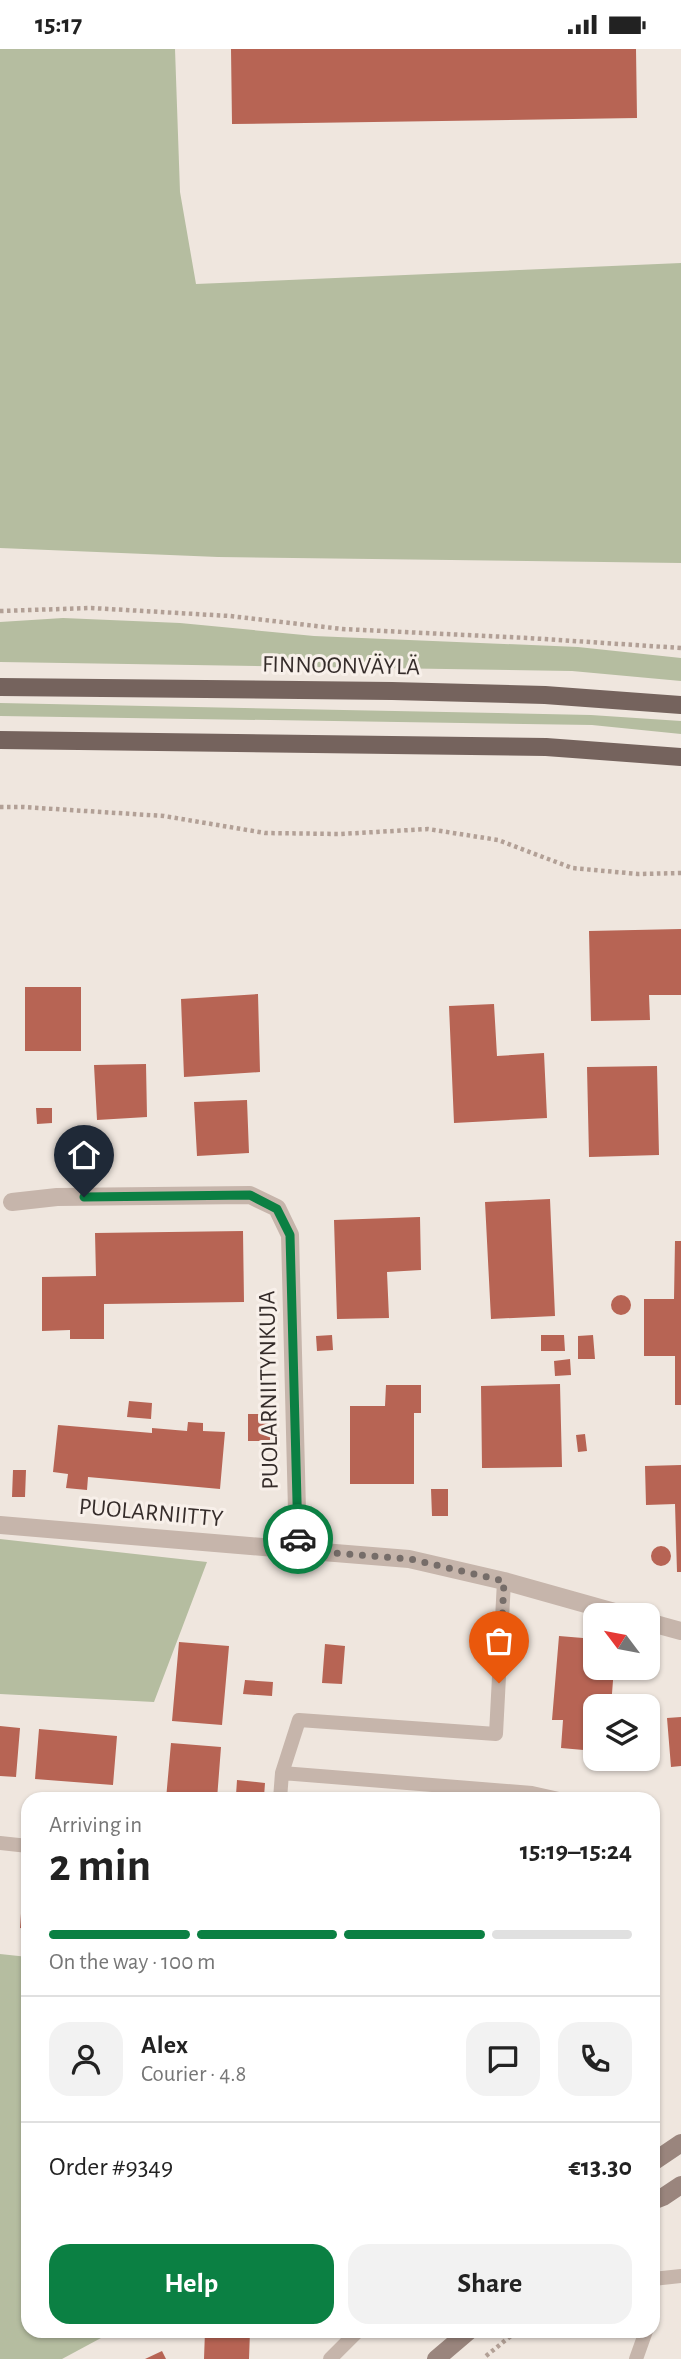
<!DOCTYPE html>
<meta charset="utf-8">
<style>
:root{--surface:#fff;--page:#f2f2f2;--text:#222;--muted:#767676;--line:#e0e0e0;--accent:#0b8043}
body{margin:0;font-family:"Alegreya Sans",sans-serif;background:var(--page);color:var(--text);height:100vh;display:flex;flex-direction:column;font-size:26px;white-space:nowrap}
*{box-sizing:border-box;margin:0}
p{font-size:23px;color:var(--muted)}
.icon{flex:none;width:38px;height:38px;fill:none;stroke:currentColor;stroke-width:2;stroke-linecap:round;stroke-linejoin:round}
.map{position:relative;flex:1;overflow:hidden}
.panel{position:absolute;left:21px;top:1743px;width:639px;height:546px;display:flex;flex-direction:column;background:var(--surface);border-radius:21px;box-shadow:0 2px 5px #0004}
.panel>*{flex:none}
.needle{width:46px;rotate:302deg}
.buttons{position:absolute;left:583px;top:1554px;display:grid;gap:14px}
.buttons a{display:grid;place-items:center;width:77px;height:77px;border-radius:14px;background:var(--surface);box-shadow:0 2px 5px #0004;font-size:35px}
.pin{position:absolute;display:grid;place-items:center;width:60px;height:60px;color:#fff;margin:-72px -30px;border-radius:50% 50% 50% 0;rotate:-45deg;box-shadow:0 0 7px #0007}
.pin .icon{rotate:45deg}
.courier{position:absolute;display:grid;place-items:center;width:70px;height:70px;margin:-35px;border:5px solid #0b8043;border-radius:50%;background:#fff;color:#222;box-shadow:0 2px 9px #0007}
.overview em{font-style:normal;font-weight:700}
.overview div{display:flex;flex-direction:column-reverse}
.overview{display:flex;align-items:center;justify-content:space-between;height:119px;padding:0 28px}
h1{font-size:46px;font-weight:700;line-height:52px}
.bar{display:grid;grid-template-columns:repeat(4,1fr);gap:10px 7px;align-content:center;height:84px;padding:0 28px}
.bar i{height:9px;border-radius:5px;background:var(--line)}
.bar .selected{background:var(--accent)}
.bar p{grid-column:span 4}
.line{display:flex;align-items:center;gap:18px;padding:0 28px;border-top:2px solid var(--line)}
.line div{flex:1}
.round{display:grid;place-items:center;flex:none;width:74px;height:74px;border-radius:21px;background:var(--page)}
.primary-button{display:flex;gap:14px;margin-top:auto;padding:14px 28px}
.primary-button a{flex:1;height:80px;border-radius:21px;background:var(--accent);color:#fff;font-size:28px;font-weight:700;line-height:80px;text-align:center}
.primary-button a+a{background:var(--page);color:var(--text)}
.status{display:flex;justify-content:space-between;align-items:center;height:49px;padding:0 35px;background:var(--surface);direction:ltr}
.status svg{height:19px;fill:currentColor}
.map>svg:first-child{display:block}
.green{fill:#b5bda0}
.building{fill:#b76454}
.lines{fill:none;stroke-linecap:round;stroke-linejoin:round}
.path{stroke:#b2a096;stroke-width:4.5;stroke-dasharray:3.5 3.5;stroke-linecap:butt}
.lane{stroke:#c6b5ab;stroke-width:14}
.street{stroke:#c6b5ab;stroke-width:18}
.secondary{stroke:#9a857d;stroke-width:18}
.primary{stroke:#75635d;stroke-width:18}
.done{stroke:#766d69;stroke-width:7;stroke-dasharray:0 12.6}
.route{stroke:#0b8043;stroke-width:9}
.labels{text-anchor:middle;dominant-baseline:central;stroke-width:6;stroke-linejoin:round;paint-order:stroke}
.street-label{font-size:24px;fill:#352c2a;stroke:#f8f0ea}
</style>
<div class="status"><b>15:17</b><svg viewBox="0 0 49 12"><path d="M0 12V9h3v3zM5 12V6h3v6zM10 12V3h3v9zM15 12V0h3v12zM26 1h20v11H26zM47 4h2v5h-2z"/></svg></div>
<div class="map">
<svg width="681" height="2310" viewBox="0 0 681 2310">
<rect width="100%" height="100%" fill="#efe6de"/>
<path class="green" d="M0 0H175L180 143 196 235 681 214V514L218 508 0 499Z
M63 569 180 574 314 587 578 598 681 609V632L572 622 0 613V573Z
M0 654 591 666 681 672V685L592 676 0 667Z
M0 1490 207 1513 154 1653 0 1645Z
M0 1905 28 1908V2282H114L62 2310H0Z"/>
<path class="building" d="M231 0H636L637 69 232 75Z
M681 880V946H649L650 971 591 972 589 882Z
M25 938H81V1002H25Z
M258 945 260 1023 184 1028 181 950Z
M494 955 497 1007 544 1004 547 1069 454 1074 449 957Z
M146 1015 147 1068 97 1071 94 1016Z
M657 1017 659 1106 589 1108 587 1018Z
M247 1051 249 1104 197 1107 194 1053Z
M36 1059H52V1074L37 1075Z
M550 1150 555 1267 491 1270 485 1153Z
M420 1168 421 1221 387 1223 389 1269 337 1270 334 1171Z
M243 1182 244 1253 104 1255V1290H70V1281L42 1282V1228L96 1227 95 1184Z
M675 1192H681V1356H675V1307H644V1250H674Z
M611 1256a10 10 0 1 1 20 0a10 10 0 1 1-20 0Z
M332 1286 333 1301 317 1302 316 1287Z
M541 1286H564L565 1302H541Z
M593 1286 595 1310H578V1287Z
M570 1310 571 1326 555 1327 554 1312Z
M560 1335 562 1418 482 1419 481 1337Z
M386 1336H421V1364H414V1435H350V1357H385Z
M129 1352 152 1354 151 1370 127 1368Z
M248 1365H270V1392H248Z
M188 1373 203 1374V1382L225 1383 220 1440 88 1428 87 1441 66 1439 68 1425 53 1423 58 1376 152 1384V1379L187 1382Z
M585 1385 587 1402 578 1403 576 1386Z
M681 1416V1523H677L675 1455 646 1456 645 1417Z
M13 1421H26L25 1448H12Z
M431 1440H448V1467H432Z
M651 1507a10 10 0 1 1 20 0a10 10 0 1 1-20 0Z
M559 1587 595 1590V1619H614L611 1657H595V1702L561 1699 563 1671H552Z
M179 1593 229 1597 222 1676 172 1672Z
M325 1595 345 1597 342 1635 322 1634Z
M245 1631 273 1633 272 1647 243 1645Z
M681 1668V1717L671 1718 667 1669Z
M0 1677 20 1679 16 1728 0 1727Z
M39 1680 117 1687 113 1736 35 1730Z
M171 1694 221 1698 217 1750H166Z
M237 1731 265 1734 264 1748 236 1746Z
M24 1821H28V1880L20 1879Z
M205 2282H250L249 2310H204Z
M162 2302 166 2310H145Z"/>
<g class="lines">
<path class="path" d="M0 562 91 559 230 567 342 580 528 589 681 599
M0 758H23L164 767 265 784 340 785 428 780 498 791 572 819 638 825 681 824
M486 2307 517 2282"/>
<path class="lane" d="M282 1724 532 1744 559 1750
M280 1750 282 1724 299 1671 496 1685 504 1532
M0 1794 28 1797
M653 2230 681 2227
M330 2310 358 2282
M636 2310 646 2282"/>
<path class="street" d="M12 1153 57 1148 250 1146 277 1159 290 1186 298 1501 409 1510 504 1532 625 1566
M0 1476 298 1501
M648 1573 681 1582"/>
<path class="secondary" d="M653 2113 681 2094
M653 2152 663 2148 681 2136
M436 2310 469 2282"/>
<path class="primary" d="M0 638 392 642 545 646 681 656
M0 691 546 698 681 708"/>
</g>
<g class="lines">
<path class="done" d="M298 1490V1501L410 1510 504 1532 499 1634"/>
<path class="route" d="M84 1148 250 1146 277 1160 290 1186 298 1490"/>
</g>
<g class="labels">
<g class="street-label">
<text transform="translate(341 617) rotate(1)">FINNOONVÄYLÄ</text>
<text transform="translate(269 1341) rotate(-91)">PUOLARNIITYNKUJA</text>
<text transform="translate(151 1464) rotate(5)">PUOLARNIITTY</text>
</g>
</g>
</svg>
<div class="buttons">
<a><svg class="needle" viewBox="-14 -14 28 28"><path d="M0-13l5 13h-10z" fill="#e53935"/><path d="M0 13l5-13h-10z" fill="#767676"/></svg></a>
<a><svg class="icon" aria-label="layers" viewBox="0 0 24 24"><path d="M12 4l9 5-9 5-9-5zM3 14l9 5 9-5"/></svg></a>
</div>
<div class="pin" style="left:499px;top:1634px;background:#ea580c"><svg class="icon" aria-label="bag" viewBox="0 0 24 24"><path d="M5 8h14l-1 12H6zM9 8a3 3 0 0 1 6 0"/></svg></div>
<div class="pin" style="left:84px;top:1148px;background:#1f2937"><svg class="icon" aria-label="home" viewBox="0 0 24 24"><path d="M3 11l9-7 9 7M6 9v11h12V9"/></svg></div>
<div class="courier" style="left:298px;top:1490px"><svg class="icon" aria-label="car" viewBox="0 0 24 24"><path d="M5 17H2v-5l4-1 3-4h7l3 4 3 1v5h-3M9 17h6M6 11h13"/><circle cx="7" cy="17" r="2"/><circle cx="17" cy="17" r="2"/></svg></div>
<section class="panel">
<div class="overview"><div><h1>2 min</h1><p>Arriving in</p></div><em>15:19–15:24</em></div>
<div class="bar"><i class="selected"></i><i class="selected"></i><i class="selected"></i><i></i><p>On the way · 100 m</p></div>
<div class="line" style="height:126px"><a class="round"><svg class="icon" aria-label="person" viewBox="0 0 24 24"><circle cx="12" cy="8" r="4"/><path d="M4 21q1-7 8-7t8 7"/></svg></a><div><b>Alex</b><p>Courier · 4.8</p></div><a class="round"><svg class="icon" aria-label="chat" viewBox="0 0 24 24"><path d="M4 5h16v11H9l-5 4z"/></svg></a><a class="round"><svg class="icon" aria-label="phone" viewBox="0 0 24 24"><path d="M5 4h4l2 5-3 2q2 4 5 5l2-3 5 2v4C11 20 4 13 5 4z"/></svg></a></div>
<div class="line" style="height:91px"><div>Order #9349</div><b>€13.30</b></div>
<div class="primary-button"><a>Help</a><a>Share</a></div>
</section>
</div>
